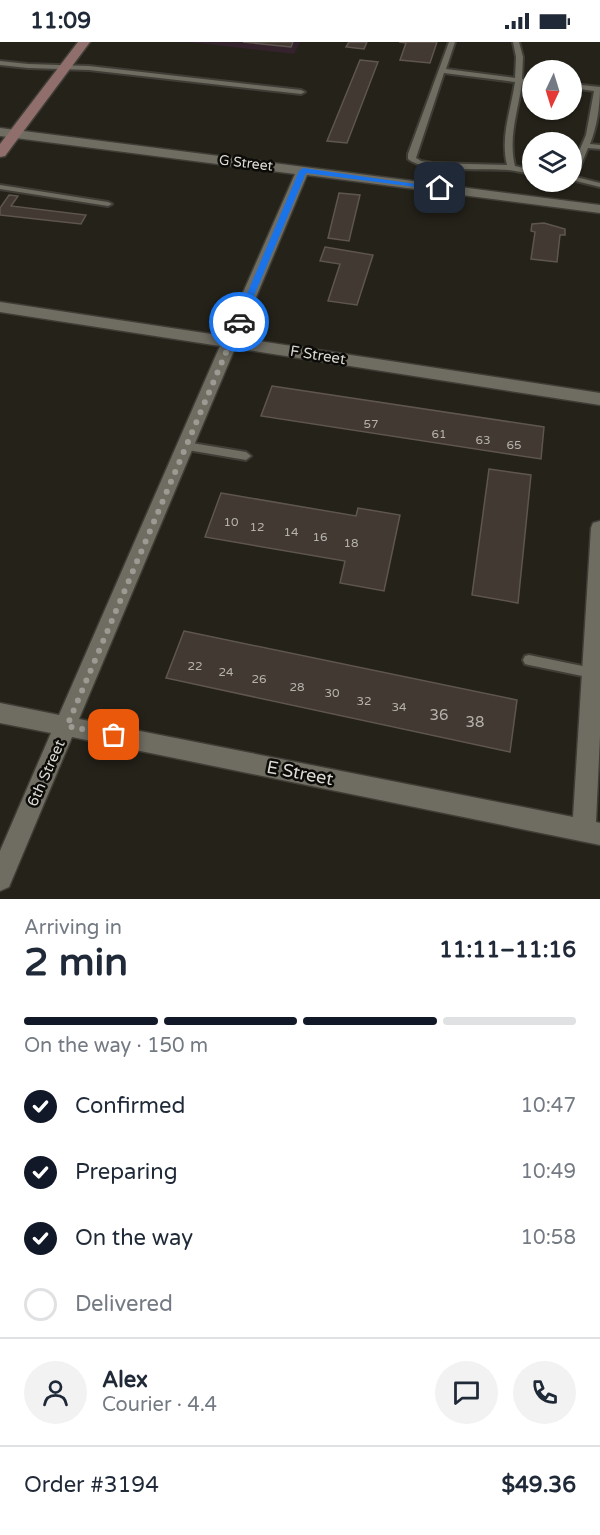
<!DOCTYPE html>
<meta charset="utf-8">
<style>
:root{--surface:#fff;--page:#f2f2f3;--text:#1f2937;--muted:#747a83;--line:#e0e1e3;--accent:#111827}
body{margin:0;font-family:"Varela Round",sans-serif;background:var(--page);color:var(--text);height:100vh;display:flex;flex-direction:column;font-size:22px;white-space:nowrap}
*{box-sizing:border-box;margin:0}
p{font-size:20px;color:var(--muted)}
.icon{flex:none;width:33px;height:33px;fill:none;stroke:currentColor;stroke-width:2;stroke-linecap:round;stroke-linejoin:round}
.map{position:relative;height:857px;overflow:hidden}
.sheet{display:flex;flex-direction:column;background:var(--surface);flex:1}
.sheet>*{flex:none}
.needle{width:39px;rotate:184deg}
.tools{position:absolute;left:522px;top:18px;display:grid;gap:12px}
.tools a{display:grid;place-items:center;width:60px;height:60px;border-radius:50%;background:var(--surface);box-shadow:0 2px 4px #0004;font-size:30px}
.pin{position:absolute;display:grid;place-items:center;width:51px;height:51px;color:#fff;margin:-26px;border-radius:12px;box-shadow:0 3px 9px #0006}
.courier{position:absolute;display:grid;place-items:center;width:60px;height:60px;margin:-30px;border:4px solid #1a73e8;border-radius:50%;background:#fff;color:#222;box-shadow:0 2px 8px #0007}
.head em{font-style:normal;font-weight:700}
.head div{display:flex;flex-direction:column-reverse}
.head{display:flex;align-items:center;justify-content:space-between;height:102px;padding:0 24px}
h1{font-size:39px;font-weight:700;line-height:45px}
.bar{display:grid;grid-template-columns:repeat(4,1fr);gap:9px 6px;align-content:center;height:72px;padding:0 24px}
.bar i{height:8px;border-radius:4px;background:var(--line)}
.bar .active{background:var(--accent)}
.bar p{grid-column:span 4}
.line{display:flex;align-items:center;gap:15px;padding:0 24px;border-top:2px solid var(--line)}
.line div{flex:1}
.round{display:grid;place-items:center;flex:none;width:63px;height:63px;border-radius:32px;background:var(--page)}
ol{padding:0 24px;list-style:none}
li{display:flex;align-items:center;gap:18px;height:66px}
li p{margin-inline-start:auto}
li .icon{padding:6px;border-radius:50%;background:var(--accent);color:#fff;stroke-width:4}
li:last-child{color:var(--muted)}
li i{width:33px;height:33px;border:3px solid var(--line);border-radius:50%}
.status{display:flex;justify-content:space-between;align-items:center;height:42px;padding:0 30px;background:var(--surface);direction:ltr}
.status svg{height:16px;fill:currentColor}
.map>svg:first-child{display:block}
.commercial{fill:#34232c}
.building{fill:#423933;stroke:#5f554f;stroke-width:1.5}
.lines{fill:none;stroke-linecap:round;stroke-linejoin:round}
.service-casing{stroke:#3f3d36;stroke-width:4}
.minor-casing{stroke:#3f3d36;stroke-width:3}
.secondary-casing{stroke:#3f3d36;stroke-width:3}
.service{fill:#6f6d62;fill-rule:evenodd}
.minor{fill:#6f6d62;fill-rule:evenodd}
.secondary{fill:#8f6e6b;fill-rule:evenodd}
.route{fill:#1a73e8}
.done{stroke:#9c9a93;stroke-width:6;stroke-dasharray:0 10.8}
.labels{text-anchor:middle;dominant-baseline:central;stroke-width:5;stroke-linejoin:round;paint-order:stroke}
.number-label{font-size:12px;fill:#b6b2ac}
.far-street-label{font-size:14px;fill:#dcdad5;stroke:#0c0b08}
.street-label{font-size:15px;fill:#dcdad5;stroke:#0c0b08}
.near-number-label{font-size:15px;fill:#b6b2ac}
.near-street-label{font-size:18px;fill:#dcdad5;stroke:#0c0b08}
</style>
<div class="status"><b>11:09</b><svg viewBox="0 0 49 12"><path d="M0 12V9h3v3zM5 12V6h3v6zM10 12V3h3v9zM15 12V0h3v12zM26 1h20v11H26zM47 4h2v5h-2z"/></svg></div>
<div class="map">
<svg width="600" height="857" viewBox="0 0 600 857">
<rect width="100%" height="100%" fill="#242219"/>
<path class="commercial" d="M189 0H300L294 12Z"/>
<path class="building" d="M243 0H293L291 5Z
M349 0H367L364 7 346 5Z
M399 0H437L430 21 400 18 406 1Z
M360 18 378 20 347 101 327 99Z
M339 151 360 153 349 199 328 196Z
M9 153 18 154 11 164 86 173 81 182 0 173V166Z
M544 181 565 187V193H560L557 220 531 217 535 190 531 189 532 182Z
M325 205 373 213 357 263 328 259 340 222 320 219Z
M272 344 544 385 541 417 261 374Z
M489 427 531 433 518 561 472 553Z
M221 451 356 474 358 466 400 473 384 549 340 541 345 519 205 495Z
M184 589 517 658 510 710 166 636Z"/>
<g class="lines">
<g class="service-casing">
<path id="service" d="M449 0H455L446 27 515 36 516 15 513 0H519L523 15 522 37 532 38V42L522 41C518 69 508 96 515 124L532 128V132C525 131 517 129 509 128 485 126 425 131 408 117V112ZM444 31 515 40C511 68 500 95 507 123L432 121 421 119 416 116Z
M0 19 28 22 89 24 301 48 305 50 301 52 89 28 28 26 0 23Z
M572 42 600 45C600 64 597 85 590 102L600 103V107L588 106 576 135 600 141V145L572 138V126L586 93 594 49 572 46Z
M0 143 108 160 112 162 108 164 0 147Z
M186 400 246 410 251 414 246 418 182 407 181 404Z
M529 613 592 626 596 627 598 631 596 635 592 636 529 623 525 622 523 618 525 614Z"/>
</g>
<g class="minor-casing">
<path id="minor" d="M0 86 600 163V171L307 133 239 296 600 351V363L235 306 79 677 573 775 591 486 593 481 600 479V694L596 780 600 781V803L72 695 9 845 0 849V809L51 691 0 681V661L59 673 220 304 0 270V260L224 294 295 132 0 94Z"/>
</g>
<g class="secondary-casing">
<path id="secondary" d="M78 0H90L5 114 0 115V102Z"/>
</g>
<use href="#service" class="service"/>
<use href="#minor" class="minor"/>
<use href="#secondary" class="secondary"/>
</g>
<path class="route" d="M303 126 444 146 440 148 306 131 243 280 236 282 235 280 299 129Z"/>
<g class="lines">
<path class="done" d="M114 693 67 684 239 280"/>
</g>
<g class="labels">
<g class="number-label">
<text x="371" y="382">57</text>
<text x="439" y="392">61</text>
<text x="483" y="398">63</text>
<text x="514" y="403">65</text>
<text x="231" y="480">10</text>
<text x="257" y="485">12</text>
<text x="291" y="490">14</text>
<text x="320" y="495">16</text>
<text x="351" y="501">18</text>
<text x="195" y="624">22</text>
<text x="226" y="630">24</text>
<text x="259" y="637">26</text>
<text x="297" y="645">28</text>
<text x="332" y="651">30</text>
<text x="364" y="659">32</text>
<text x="399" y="665">34</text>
</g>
<g class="far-street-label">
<text transform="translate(246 121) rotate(7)">G Street</text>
</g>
<g class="street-label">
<text transform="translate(318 313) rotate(9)">F Street</text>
<text transform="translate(46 731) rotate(-66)">6th Street</text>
</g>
<g class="near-number-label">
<text x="439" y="673">36</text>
<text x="475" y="680">38</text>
</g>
<g class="near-street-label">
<text transform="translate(300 731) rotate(11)">E Street</text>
</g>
</g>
</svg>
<div class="tools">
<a><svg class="needle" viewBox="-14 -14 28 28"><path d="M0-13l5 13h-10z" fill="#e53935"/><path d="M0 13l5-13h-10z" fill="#747a83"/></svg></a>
<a><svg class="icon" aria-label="layers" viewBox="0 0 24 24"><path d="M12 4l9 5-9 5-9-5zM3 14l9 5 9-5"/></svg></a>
</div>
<div class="pin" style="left:114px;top:693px;background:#ea580c"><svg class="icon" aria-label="bag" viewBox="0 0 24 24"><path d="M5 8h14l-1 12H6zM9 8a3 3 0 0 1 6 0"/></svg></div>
<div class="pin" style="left:440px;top:146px;background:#1f2937"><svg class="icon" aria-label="home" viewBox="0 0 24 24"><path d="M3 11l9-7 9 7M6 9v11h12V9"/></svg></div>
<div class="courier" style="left:239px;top:280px"><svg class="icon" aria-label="car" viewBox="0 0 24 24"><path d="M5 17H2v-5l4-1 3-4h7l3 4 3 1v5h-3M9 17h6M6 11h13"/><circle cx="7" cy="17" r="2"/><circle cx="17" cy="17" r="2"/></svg></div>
</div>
<section class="sheet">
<div class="head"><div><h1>2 min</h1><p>Arriving in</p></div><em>11:11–11:16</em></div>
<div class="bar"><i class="active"></i><i class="active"></i><i class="active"></i><i></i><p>On the way · 150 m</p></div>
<ol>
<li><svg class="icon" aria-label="check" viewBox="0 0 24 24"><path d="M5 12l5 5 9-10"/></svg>Confirmed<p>10:47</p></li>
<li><svg class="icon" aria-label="check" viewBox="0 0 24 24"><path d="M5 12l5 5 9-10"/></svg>Preparing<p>10:49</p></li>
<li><svg class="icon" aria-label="check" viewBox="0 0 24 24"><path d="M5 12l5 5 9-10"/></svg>On the way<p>10:58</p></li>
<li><i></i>Delivered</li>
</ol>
<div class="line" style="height:108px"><a class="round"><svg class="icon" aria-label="person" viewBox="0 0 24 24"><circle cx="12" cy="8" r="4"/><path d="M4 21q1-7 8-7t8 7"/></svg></a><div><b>Alex</b><p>Courier · 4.4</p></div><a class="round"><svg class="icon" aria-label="chat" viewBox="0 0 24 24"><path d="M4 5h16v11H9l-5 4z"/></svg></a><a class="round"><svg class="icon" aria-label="phone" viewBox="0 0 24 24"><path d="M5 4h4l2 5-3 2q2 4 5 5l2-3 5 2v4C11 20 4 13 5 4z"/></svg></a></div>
<div class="line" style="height:78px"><div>Order #3194</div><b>$49.36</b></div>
</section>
